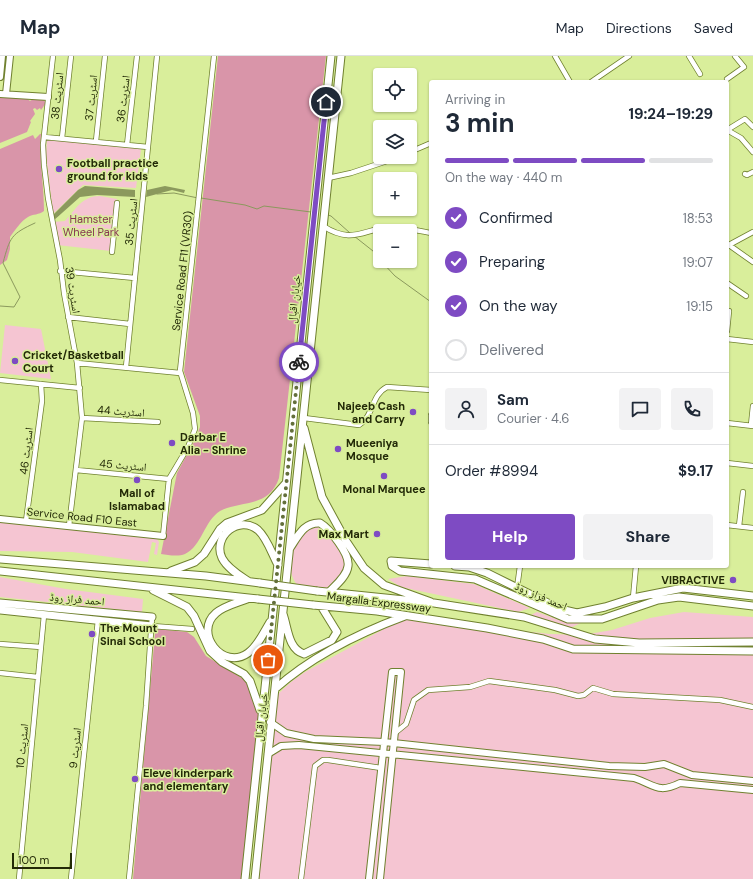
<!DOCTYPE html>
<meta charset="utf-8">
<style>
:root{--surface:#fff;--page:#f2f2f3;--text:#1f2937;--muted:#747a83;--line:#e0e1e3;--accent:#7e4bc3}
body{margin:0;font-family:"DM Sans","Noto Naskh Arabic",sans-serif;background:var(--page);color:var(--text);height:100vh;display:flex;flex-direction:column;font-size:15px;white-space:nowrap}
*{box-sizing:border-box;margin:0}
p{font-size:13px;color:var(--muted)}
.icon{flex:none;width:22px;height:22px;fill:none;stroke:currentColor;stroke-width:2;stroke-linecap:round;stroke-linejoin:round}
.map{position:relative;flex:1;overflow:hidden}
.drawer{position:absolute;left:429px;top:24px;width:300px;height:488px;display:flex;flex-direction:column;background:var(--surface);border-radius:4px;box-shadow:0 1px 3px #0004}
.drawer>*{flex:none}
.buttons{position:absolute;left:373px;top:12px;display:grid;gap:8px}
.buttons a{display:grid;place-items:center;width:44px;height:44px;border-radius:4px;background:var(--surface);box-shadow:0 1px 3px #0004;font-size:20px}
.scale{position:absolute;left:12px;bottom:10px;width:60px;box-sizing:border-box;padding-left:4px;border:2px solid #232a07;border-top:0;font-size:11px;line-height:14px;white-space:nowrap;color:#232a07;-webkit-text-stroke:3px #d9ee9b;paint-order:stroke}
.pin{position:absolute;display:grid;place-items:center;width:34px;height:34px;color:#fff;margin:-17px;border:2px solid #fff;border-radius:50%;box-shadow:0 1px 4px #0007}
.courier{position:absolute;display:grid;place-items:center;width:40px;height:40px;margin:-20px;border:3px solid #7e4bc3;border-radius:50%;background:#fff;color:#222;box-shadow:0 1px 5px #0007}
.overview em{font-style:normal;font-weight:700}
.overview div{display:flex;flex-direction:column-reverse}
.overview{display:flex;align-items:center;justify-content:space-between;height:68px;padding:0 16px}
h1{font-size:26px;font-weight:700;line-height:30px}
.bar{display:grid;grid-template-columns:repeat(4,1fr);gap:6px 4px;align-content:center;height:48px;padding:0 16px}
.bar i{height:5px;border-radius:3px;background:var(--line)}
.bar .selected{background:var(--accent)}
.bar p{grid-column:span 4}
.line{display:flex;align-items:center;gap:10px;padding:0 16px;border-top:1px solid var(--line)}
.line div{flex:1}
.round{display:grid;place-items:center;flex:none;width:42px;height:42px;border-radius:4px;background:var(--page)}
ol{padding:0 16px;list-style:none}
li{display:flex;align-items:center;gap:12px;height:44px}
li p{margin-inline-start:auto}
li .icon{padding:4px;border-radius:50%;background:var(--accent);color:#fff;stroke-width:4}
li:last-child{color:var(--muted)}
li i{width:22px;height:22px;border:2px solid var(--line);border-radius:50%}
.cta{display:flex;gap:8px;margin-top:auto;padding:8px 16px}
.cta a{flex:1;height:46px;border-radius:4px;background:var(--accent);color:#fff;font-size:16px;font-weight:700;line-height:46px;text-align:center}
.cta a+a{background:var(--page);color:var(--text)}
header{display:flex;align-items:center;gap:24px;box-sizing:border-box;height:56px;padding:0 20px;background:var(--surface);border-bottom:1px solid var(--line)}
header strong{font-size:19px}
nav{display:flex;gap:22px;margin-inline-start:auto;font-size:14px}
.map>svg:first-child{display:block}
.green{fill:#f5c5d2}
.forest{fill:#d995a9}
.water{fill:#8b995d}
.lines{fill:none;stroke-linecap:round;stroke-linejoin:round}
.stream{stroke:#8b995d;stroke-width:1}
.street-casing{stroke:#70812f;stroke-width:6}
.secondary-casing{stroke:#70812f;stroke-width:8}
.primary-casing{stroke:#70812f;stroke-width:9}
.street{stroke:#fff;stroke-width:4.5}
.secondary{stroke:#fff;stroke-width:6}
.primary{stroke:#fff;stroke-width:7}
.primary-bridge-casing{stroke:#70812f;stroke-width:9;stroke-linecap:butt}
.primary-bridge{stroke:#fff;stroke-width:7}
.done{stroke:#636f3b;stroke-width:4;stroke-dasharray:0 7.2}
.route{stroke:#7e4bc3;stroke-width:5}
.poi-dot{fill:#7e4bc3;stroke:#d9ee9b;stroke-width:1.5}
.labels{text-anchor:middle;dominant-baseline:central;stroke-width:3;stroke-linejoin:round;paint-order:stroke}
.street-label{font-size:11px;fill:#232a07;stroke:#d9ee9b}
.poi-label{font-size:11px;font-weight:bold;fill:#232a07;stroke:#d9ee9b;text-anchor:start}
.park-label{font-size:11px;fill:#863552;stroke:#d9ee9b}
</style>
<header>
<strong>Map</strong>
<nav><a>Map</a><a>Directions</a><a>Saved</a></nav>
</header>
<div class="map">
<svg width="753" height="823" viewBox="0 0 753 823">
<rect width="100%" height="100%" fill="#d9ee9b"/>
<path class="green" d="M47 83 141 93 136 132 83 129 53 158 46 99Z
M100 140 117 143 111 195 57 189 53 166 65 165C76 153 82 140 100 140Z
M5 269 41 273 51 323 0 317Z
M0 466 156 482 159 486 157 499 154 498 156 487 152 486 148 506 72 496 0 495Z
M316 469 325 473 345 504V510L343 516 327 532 298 530C281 510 295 480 316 469Z
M407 520 474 528 530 552 518 556 401 531 388 523Z
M0 521 66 533 143 543 142 556 0 541Z
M537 556 565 566 581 567 570 572 530 562 531 559Z
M684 556 753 561V823H259L278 638 291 626 305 616 404 562 550 578 583 579 612 574 650 562Z"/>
<path class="forest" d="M218 0H326L279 422C269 452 242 444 220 455 204 465 202 490 185 498 178 501 168 499 161 498L177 417 196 382 200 371V360L184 316Z
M0 39 25 41 30 45 33 43H43L46 47 41 54 40 52 37 54 35 52 33 53 35 58 30 65 31 66 27 76 0 87Z
M40 78H41C39 105 44 128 44 155 39 159 33 158 28 161 21 165 15 174 10 181V193L7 204 0 209V93L33 79 35 83Z
M157 573 187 576 194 581 206 600 245 624 261 656 242 823H133L155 578Z"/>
<path class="water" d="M85 130 135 134V141L97 139 80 141 53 165 52 160 78 134Z
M165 130 185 134 184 137 172 134 146 141 147 134Z"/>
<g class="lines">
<path class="stream" d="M157 138 174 137 198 142
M201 142 245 149 257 153 264 150 311 156
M328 159 331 160 350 177
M58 160 70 148
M354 180 373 195 380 204
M381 205 395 220 431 246
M0 250 14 251 20 241 3 207C10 181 11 178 35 167"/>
<g class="street-casing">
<path id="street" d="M53 0 43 89 44 109 48 142 60 204 64 237 77 307 82 362 69 470
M555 0 570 26
M689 0 700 18
M727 23 744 11 735 0
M591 26 629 0
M727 74 741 82 753 96
M727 74 745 63 753 71
M44 81 148 91
M62 82 71 0
M96 85 105 0
M127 89 137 0
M410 96 431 87
M745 118 747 119 753 116
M328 122 351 117 399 101
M323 170C354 190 365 171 394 171 405 172 420 175 431 177
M729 189 753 206
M727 190 753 176
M112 196 117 147
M60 215 135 222
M727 227 746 240
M68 261 130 268
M727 275 729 255
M727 283 753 286
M77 307 180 317
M126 311 157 0
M0 324 80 332
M431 359V366
M82 362 158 366
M304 362 359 369C374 360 371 339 387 331L431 334
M727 367 753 370
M751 369 753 350
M727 407 753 410
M76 414 169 423
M26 465 42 345 41 328
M727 469 753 472
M739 470 743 436
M163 480 169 423 188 391 195 373 193 357 180 315 214 0
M517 532 520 510
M633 542 636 510
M152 570 192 573
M0 588 41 591
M0 617 38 621
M395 677 406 668 414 644 428 634 470 631 489 625 555 634 578 640 584 639 593 632 613 638 720 644 753 651
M19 823 44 559
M71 823 98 564
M129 823 146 650 152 561
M301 823 315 710 323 704H328L381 712"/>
</g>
<g class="secondary-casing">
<path id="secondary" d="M0 21 2 0
M0 38 48 41
M6 38 10 0
M0 463 163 480
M270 666 286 677 314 683 384 686 609 710 645 711 664 708 692 719 753 725
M268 698 281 690 299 689 634 722C655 729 658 738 680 727L753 734
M369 823 392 616H401L380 823"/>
</g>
<g class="primary-casing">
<path id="primary" d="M304 372 322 441 346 485 364 512 384 529 431 546
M290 492C298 480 304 466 320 467 330 473 350 498 348 510 347 520 336 529 330 535
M0 503 206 520 260 527
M431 508 391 505 392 510 400 515 475 523 568 563H602L658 544 679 541 753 550
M455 510 469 511 487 517 560 553 577 557 605 551 633 542 683 532 753 540
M0 515 258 543
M171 515 195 506 204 498 220 473 227 467 262 454 286 427
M248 525C239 519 227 512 222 502 212 481 239 458 258 474 267 482 272 498 278 509
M153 534 187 551 194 560 210 595 222 606 244 618 250 625 260 654
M317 535 434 547 524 561 595 583 639 587 753 586
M247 543C237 547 224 550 216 557 193 577 223 615 248 597 258 590 264 576 270 566
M0 547 152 561
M313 549 377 555 487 572 543 583 573 593 753 595
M0 554 152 570
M283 558C288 572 288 593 304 598L332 584 337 576 321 550
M275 633C312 600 359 577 405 560
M245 823 331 0
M255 823 341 0"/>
</g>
<use href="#street" class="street"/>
<use href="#secondary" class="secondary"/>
<use href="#primary" class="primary"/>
<g class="primary-bridge-casing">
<path id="primary-bridge" d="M260 527 317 535
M258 543 313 549"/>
</g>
<use href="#primary-bridge" class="primary-bridge"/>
</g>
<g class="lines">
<path class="done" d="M268 604 299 306"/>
<path class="route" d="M299 306 326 46"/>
</g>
<g class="poi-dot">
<circle cx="59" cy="113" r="4"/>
<circle cx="15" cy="305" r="4"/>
<circle cx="413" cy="356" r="4"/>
<circle cx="172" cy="387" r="4"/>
<circle cx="338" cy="393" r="4"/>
<circle cx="384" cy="420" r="4"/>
<circle cx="137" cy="424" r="4"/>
<circle cx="377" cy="478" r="4"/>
<circle cx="733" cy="524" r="4"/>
<circle cx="92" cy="578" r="4"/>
<circle cx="135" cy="723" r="4"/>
</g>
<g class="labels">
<g class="street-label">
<text transform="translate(57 40) rotate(-84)">اسٹریٹ 38</text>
<text transform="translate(91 42) rotate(-84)">اسٹریٹ 37</text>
<text transform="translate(123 43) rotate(-83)">اسٹریٹ 36</text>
<text transform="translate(131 166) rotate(-84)">اسٹریٹ 35</text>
<text transform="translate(182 215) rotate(-84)">Service Road F11 (VR30)</text>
<text transform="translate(73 234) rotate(81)">اسٹریٹ 39</text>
<text transform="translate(294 243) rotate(-84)">خیابان اقبال</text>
<text transform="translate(121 355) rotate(4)">اسٹریٹ 44</text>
<text transform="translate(26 395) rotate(-83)">اسٹریٹ 46</text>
<text transform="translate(123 409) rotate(5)">اسٹریٹ 45</text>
<text transform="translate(82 461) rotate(6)">Service Road F10 East</text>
<text transform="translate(541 540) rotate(23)">احمد فراز روڈ</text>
<text transform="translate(77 543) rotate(5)">احمد فراز روڈ</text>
<text transform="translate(379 546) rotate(7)">Margalla Expressway</text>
<text transform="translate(261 661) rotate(-83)">خیابان اقبال</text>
<text transform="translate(22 690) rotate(-84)">اسٹریٹ 10</text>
<text transform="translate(75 692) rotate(-84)">اسٹریٹ 9</text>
</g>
<g class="poi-label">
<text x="67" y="107">Football practice<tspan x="67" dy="13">ground for kids</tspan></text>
<text x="23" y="299">Cricket/Basketball<tspan x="23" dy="13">Court</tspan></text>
<text x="405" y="350" text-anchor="end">Najeeb Cash<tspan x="405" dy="13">and Carry</tspan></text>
<text x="180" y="381">Darbar E<tspan x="180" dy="13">Alia - Shrine</tspan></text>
<text x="346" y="387">Mueeniya<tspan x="346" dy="13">Mosque</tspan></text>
<text x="384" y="433" text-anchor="middle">Monal Marquee</text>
<text x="137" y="437" text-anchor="middle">Mall of<tspan x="137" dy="13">Islamabad</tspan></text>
<text x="369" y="478" text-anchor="end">Max Mart</text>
<text x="725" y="524" text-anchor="end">VIBRACTIVE</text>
<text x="100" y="572">The Mount<tspan x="100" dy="13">Sinai School</tspan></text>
<text x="143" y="717">Eleve kinderpark<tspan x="143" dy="13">and elementary</tspan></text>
</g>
<g class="park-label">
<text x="91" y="163">Hamster<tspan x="91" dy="13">Wheel Park</tspan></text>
</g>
</g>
</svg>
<div class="buttons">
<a><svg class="icon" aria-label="locate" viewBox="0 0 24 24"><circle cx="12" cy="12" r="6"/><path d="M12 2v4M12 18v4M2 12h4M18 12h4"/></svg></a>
<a><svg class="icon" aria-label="layers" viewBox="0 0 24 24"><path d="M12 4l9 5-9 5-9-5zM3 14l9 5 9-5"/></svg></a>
<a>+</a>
<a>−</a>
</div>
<div class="scale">100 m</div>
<div class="pin" style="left:268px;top:604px;background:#ea580c"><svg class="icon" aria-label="bag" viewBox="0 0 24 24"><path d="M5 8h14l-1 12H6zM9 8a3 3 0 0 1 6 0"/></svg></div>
<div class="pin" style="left:326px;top:46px;background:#1f2937"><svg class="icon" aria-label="home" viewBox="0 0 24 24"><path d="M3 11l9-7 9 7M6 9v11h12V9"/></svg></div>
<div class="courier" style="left:299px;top:306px"><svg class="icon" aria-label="bike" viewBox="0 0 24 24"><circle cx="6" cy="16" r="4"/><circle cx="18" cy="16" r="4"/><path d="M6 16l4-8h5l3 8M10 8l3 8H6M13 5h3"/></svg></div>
<section class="drawer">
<div class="overview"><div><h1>3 min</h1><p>Arriving in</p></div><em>19:24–19:29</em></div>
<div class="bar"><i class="selected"></i><i class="selected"></i><i class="selected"></i><i></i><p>On the way · 440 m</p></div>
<ol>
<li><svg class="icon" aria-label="check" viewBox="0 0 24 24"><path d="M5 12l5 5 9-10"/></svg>Confirmed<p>18:53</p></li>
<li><svg class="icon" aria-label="check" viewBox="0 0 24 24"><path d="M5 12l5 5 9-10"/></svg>Preparing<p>19:07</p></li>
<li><svg class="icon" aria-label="check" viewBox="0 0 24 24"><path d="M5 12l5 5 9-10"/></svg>On the way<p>19:15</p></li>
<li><i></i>Delivered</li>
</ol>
<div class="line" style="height:72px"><a class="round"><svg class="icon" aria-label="person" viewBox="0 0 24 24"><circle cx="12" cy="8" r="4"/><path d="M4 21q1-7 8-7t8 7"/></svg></a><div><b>Sam</b><p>Courier · 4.6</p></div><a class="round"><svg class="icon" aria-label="chat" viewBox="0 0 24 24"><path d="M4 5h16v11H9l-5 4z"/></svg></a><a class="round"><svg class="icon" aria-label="phone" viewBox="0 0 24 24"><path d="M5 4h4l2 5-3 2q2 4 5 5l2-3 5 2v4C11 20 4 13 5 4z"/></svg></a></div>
<div class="line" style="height:52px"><div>Order #8994</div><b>$9.17</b></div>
<div class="cta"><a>Help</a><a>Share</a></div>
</section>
</div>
